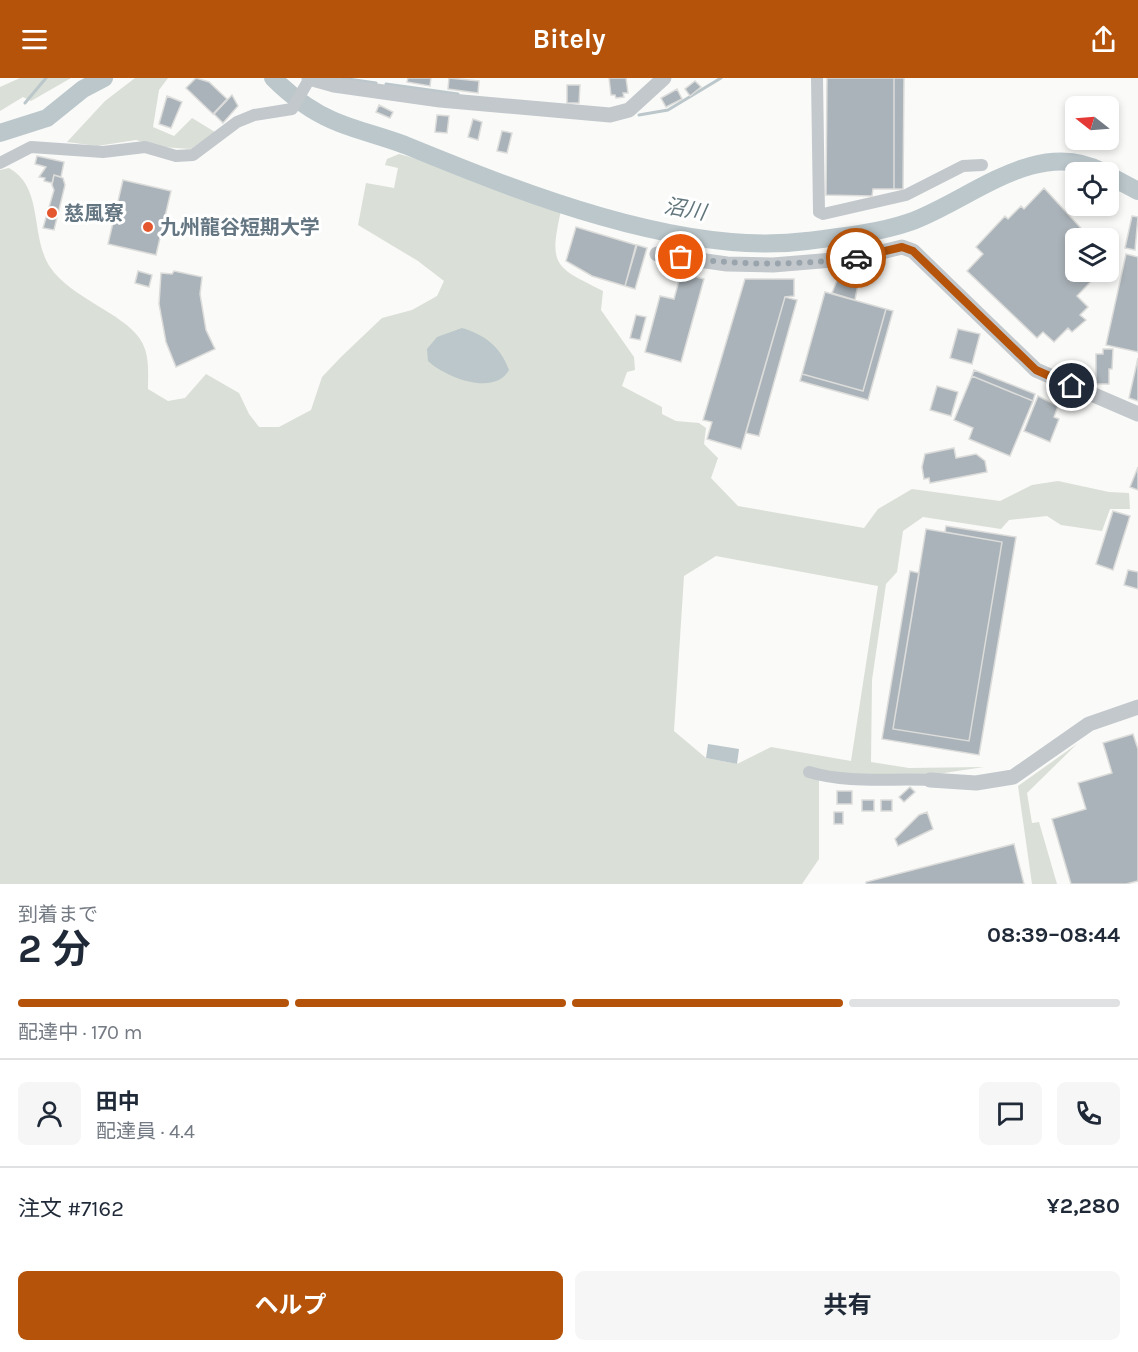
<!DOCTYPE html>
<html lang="ja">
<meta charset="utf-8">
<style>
:root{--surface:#fff;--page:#f6f6f7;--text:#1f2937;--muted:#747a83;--line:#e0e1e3;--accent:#b45309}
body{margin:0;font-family:Karla,"Noto Sans JP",sans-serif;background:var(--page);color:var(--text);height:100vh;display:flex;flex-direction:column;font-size:22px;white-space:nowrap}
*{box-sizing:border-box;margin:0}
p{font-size:20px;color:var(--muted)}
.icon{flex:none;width:33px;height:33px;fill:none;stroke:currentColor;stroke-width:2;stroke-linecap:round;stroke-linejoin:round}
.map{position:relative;height:806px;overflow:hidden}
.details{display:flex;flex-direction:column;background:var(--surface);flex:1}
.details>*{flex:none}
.needle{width:39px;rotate:287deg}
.controls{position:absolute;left:1065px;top:18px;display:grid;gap:12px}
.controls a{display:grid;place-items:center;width:54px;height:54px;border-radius:9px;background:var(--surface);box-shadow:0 3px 9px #0003;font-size:30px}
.pin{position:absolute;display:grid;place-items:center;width:51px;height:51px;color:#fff;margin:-26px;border:3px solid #fff;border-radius:50%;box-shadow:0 2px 6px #0007}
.courier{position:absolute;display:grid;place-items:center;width:60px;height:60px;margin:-30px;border:4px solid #b45309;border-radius:50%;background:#fff;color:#222;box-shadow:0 2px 8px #0007}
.overview em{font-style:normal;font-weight:700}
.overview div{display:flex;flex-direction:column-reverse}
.overview{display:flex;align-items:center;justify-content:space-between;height:102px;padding:0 18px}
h1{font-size:39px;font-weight:700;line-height:45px}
.bar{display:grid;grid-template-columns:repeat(4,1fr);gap:9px 6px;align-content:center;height:72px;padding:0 18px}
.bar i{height:8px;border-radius:4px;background:var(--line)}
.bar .current{background:var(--accent)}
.bar p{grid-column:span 4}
.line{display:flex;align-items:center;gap:15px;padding:0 18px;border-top:2px solid var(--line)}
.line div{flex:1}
.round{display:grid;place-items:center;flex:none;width:63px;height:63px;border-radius:9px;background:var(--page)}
.cta{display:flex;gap:12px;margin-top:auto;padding:12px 18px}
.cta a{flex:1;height:69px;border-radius:9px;background:var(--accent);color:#fff;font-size:24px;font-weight:700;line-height:69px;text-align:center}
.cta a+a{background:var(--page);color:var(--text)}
header{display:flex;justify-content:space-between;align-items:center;height:78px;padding:0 18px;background:var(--accent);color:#fff;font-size:27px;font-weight:700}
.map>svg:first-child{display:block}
.green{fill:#dadfd7;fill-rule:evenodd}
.water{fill:#bbc7cb}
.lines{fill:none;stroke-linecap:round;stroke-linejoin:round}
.stream{stroke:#bbc7cb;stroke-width:3}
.river{stroke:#bbc7cb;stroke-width:18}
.building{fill:#aab3b9;stroke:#dcdcda;stroke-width:1.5}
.minor{stroke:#c3c8cc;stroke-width:12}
.tertiary{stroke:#c3c8cc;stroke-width:15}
.done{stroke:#99a4ac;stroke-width:6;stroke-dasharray:0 10.8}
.route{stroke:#b45309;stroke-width:8}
.poi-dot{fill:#e4572e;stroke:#fff;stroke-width:2}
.labels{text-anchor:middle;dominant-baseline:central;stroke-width:6;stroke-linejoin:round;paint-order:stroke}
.poi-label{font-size:20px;font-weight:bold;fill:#657683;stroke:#fff;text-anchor:start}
.water-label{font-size:21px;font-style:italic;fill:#60757c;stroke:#fff}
</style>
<header><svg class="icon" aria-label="menu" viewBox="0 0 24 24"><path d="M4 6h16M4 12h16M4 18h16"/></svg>Bitely<svg class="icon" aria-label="share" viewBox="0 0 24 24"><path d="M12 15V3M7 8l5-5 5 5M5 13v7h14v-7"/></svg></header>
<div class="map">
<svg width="1138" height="806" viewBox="0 0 1138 806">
<rect width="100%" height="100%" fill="#fafaf8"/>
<path class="green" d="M20 0H71L31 23 23 19 0 33V9Z
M135 0H168L159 12 153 49 174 58 192 40 215 54 191 71 161 69 136 62 97 68 67 64 105 23Z
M399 76 439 87 561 133C548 189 556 189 603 213L601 232 634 279 635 292 627 294 622 308 662 329V336L676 343 699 345 706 350 704 366 718 380 711 400 738 428 864 450 878 431 912 411 1000 423 1032 407 1058 403 1109 414 1129 415 1130 431H1110L1102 453 1061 447 1047 438 1009 442 1001 451 923 439 903 453 897 494 886 506 872 602 871 684 909 690 984 689 937 696 819 697V781L802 806H0V92L9 90C44 109 30 159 50 189 71 220 123 235 140 261 150 276 148 294 148 311L168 323 185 320 206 296 239 315 249 336 259 349H279L311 332 322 299 342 278 382 240 412 232 437 218 444 203 418 183 358 147 366 105 394 110 398 90 385 87 387 81ZM716 478 878 508 851 683 771 669 737 686 706 680 674 653 684 498Z
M1077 666 1027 715 1032 745 1039 744 1057 806H1032L1018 708Z"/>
<path class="water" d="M462 250C485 257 500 268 509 292 494 319 445 299 428 283L427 271 437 259Z
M708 666 739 671 737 686 706 680Z"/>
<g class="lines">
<path class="stream" d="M341 0 376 5
M386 6 458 16
M25 25 46 0
M639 37 668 32 721 0"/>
<path class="river" d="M273 0C289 16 311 33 332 42 355 52 381 58 405 67 520 114 681 179 807 163 840 159 878 155 910 144 969 123 1037 58 1103 94
M0 55 47 40 83 11 104 0
M1108 97 1138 113"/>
</g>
<path class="building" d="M196 0 209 4 227 21 213 36 186 10Z
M408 0H431L430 8 407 4Z
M449 0 479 3 478 15 448 11Z
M609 0H626L628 15H623L624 19 616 20 615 17H611Z
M827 0H894V111H873L872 118 826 117Z
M894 0H904L903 111H894Z
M695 3 701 9 690 18 685 11Z
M567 7H580L579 25H567Z
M677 11 682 21 666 29 661 20Z
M232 17 238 28 223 45 214 36Z
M167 18 182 24 171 50 159 46Z
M379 27 393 34 390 40 376 34Z
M437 37 449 38 447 55 435 54Z
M473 41 482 44 478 62 468 59Z
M502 53 512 55 507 75 497 73Z
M37 78 64 84 61 99 54 97 52 105 44 103 45 100 39 99 46 89 35 86Z
M54 97 63 100 65 107 54 152 43 150 54 112 52 107Z
M123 102 171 113 156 177 108 166Z
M1044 110 1090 160H1076V194H1100L1077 218 1088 229 1080 237 1086 242 1072 254 1068 250 1054 264 1043 254 1037 260 967 193 983 176 976 169 1005 138 1008 141 1021 128 1024 131Z
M1132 138 1138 139 1135 172 1125 170Z
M576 149 636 167 625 208 592 198 566 183Z
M637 167 647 170 635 211 625 208Z
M1126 176 1138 179V274L1106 267Z
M138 193 152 197 149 209 135 205Z
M174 193 202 199 200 216 206 252 215 271 176 289 166 264 159 226 161 195 172 196Z
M681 195 704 201 681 284 645 274 660 218 674 221Z
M840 195 859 200 855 222 832 215Z
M745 201H794V218L785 219 741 371 707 361 712 344 703 342Z
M825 214 886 231 863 313 802 296Z
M785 219 797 222 759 358 746 355Z
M886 231 893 233 868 322 800 303 802 296 863 313Z
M636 237 646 239 640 262 630 260Z
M958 251 980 256 972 286 950 280Z
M1103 271H1113L1112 291H1109V306H1096V276H1103Z
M1138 280V323L1129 320Z
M974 292 1035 316 1033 323 972 298Z
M972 298 1033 323 1010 378 969 361 973 350 954 342Z
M937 308 958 314 951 338 930 332Z
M1038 318 1058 328 1054 339 1059 341 1050 364 1024 353Z
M954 370 956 380 976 376 985 383 987 394 930 405 929 400 924 401 922 389 925 376Z
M1138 389V412L1130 409Z
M1113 433 1130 438 1113 492 1096 486Z
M946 448 1016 459 979 677 882 661 910 493 919 495 893 651 969 663 1002 464 945 454Z
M926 451 1002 464 969 663 893 651Z
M1128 492 1138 494V511L1124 507Z
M1133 656 1138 671V803L1126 806H1071L1052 741 1086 731 1078 705 1112 695 1103 665Z
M910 709 915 714 904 724 899 719Z
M837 713H852V726H837Z
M862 722H874V733H862Z
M881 722H892V733H881Z
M834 734H843V746H834Z
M927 734 933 751 898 768 895 761 919 737Z
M1014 766 1024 806H866V804Z"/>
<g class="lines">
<path class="minor" d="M817 0 819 134 823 136 906 117 963 88 982 87
M0 85 31 69 103 74 145 69 176 78 193 77 237 44 254 37 292 31 310 0
M809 694C850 706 889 700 930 702"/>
<path class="tertiary" d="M309 0 334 7 440 22 610 37 629 32 664 0
M657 176 727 186 773 187 857 180 902 169 913 173 1036 292 1138 336
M930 702 976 705 1013 699 1089 646 1138 629"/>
</g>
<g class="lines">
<path class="done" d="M681 179C740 188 796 187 856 180"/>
<path class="route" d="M856 180 902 169 913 173 1036 292 1072 308"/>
</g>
<g class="poi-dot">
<circle cx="52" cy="135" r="6"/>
<circle cx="148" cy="149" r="6"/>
</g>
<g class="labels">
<g class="poi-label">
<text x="64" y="135">慈風寮</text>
<text x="160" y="149">九州龍谷短期大学</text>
</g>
<g class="water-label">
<text transform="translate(685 131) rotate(10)">沼川</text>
</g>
</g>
</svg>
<div class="controls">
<a><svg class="needle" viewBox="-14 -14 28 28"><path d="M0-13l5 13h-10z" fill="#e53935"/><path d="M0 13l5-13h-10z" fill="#747a83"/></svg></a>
<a><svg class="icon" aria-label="locate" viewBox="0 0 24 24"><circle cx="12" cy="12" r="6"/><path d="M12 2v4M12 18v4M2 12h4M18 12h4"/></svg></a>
<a><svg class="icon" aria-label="layers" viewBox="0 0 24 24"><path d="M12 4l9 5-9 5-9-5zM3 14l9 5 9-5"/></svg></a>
</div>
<div class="pin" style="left:681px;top:179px;background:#ea580c"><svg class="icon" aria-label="bag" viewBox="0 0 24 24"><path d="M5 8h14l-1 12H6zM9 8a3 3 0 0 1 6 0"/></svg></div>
<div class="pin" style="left:1072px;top:308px;background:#1f2937"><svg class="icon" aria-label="home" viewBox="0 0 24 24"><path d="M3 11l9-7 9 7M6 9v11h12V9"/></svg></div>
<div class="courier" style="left:856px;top:180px"><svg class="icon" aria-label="car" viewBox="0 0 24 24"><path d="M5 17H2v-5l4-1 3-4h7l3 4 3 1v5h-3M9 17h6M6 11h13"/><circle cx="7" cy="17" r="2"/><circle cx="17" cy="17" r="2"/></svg></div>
</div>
<section class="details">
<div class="overview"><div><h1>2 分</h1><p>到着まで</p></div><em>08:39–08:44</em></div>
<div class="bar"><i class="current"></i><i class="current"></i><i class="current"></i><i></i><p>配達中 · 170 m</p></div>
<div class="line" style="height:108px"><a class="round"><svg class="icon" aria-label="person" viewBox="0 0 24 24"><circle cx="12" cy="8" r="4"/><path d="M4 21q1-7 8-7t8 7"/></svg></a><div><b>田中</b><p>配達員 · 4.4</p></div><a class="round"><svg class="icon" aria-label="chat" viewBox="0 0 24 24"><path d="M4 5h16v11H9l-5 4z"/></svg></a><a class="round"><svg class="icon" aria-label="phone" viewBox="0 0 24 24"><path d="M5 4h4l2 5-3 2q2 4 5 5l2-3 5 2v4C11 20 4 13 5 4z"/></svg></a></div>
<div class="line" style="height:78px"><div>注文 #7162</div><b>¥2,280</b></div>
<div class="cta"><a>ヘルプ</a><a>共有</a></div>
</section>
